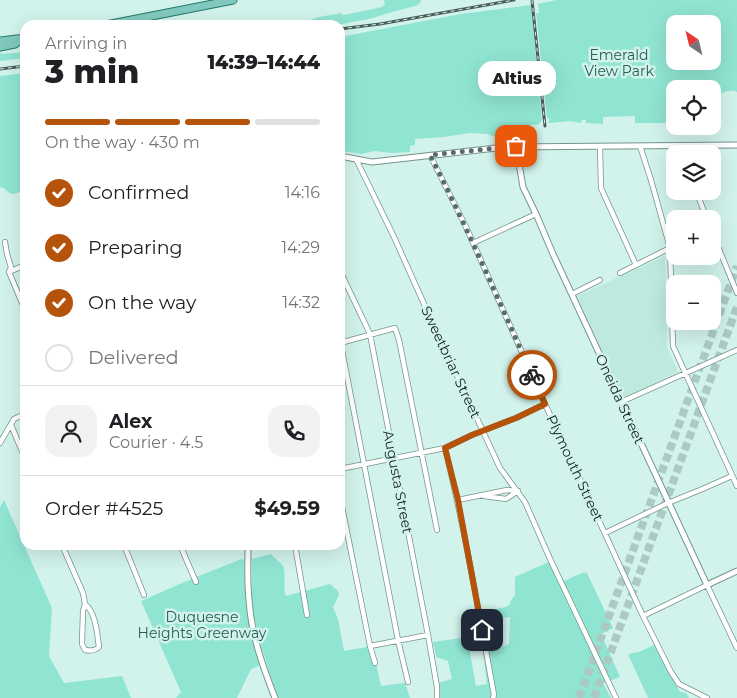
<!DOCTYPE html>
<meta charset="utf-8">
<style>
:root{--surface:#fff;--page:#f2f2f2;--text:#202124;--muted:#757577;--line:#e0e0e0;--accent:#b45309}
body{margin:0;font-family:Montserrat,sans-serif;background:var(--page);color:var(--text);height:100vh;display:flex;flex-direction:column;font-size:19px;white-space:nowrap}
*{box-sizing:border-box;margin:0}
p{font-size:16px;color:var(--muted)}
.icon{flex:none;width:28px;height:28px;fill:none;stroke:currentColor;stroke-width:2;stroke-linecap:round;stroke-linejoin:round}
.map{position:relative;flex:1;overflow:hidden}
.side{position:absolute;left:20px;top:20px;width:325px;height:530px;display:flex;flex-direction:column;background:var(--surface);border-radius:15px;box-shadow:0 5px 20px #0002}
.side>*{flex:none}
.needle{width:32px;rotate:325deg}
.controls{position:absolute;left:666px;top:15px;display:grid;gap:10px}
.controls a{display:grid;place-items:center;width:55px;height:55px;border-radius:10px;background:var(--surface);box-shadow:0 5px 20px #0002;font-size:25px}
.pin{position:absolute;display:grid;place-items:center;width:42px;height:42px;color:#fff;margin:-21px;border-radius:10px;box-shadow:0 2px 8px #0006}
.courier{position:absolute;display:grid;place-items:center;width:50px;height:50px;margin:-25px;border:4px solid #b45309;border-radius:50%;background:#fff;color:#222;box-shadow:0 1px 6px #0007}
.bubble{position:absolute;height:35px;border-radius:15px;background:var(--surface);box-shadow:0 5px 20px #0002;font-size:16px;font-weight:800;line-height:35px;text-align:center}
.summary em{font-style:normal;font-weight:800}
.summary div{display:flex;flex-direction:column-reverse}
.summary{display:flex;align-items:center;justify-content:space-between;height:85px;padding:0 25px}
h1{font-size:32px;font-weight:800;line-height:38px}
.bar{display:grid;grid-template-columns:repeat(4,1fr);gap:8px 5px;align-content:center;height:60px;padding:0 25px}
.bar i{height:6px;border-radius:4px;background:var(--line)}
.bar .active{background:var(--accent)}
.bar p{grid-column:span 4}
.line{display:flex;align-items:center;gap:12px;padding:0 25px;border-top:1px solid var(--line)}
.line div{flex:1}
.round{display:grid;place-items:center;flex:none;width:52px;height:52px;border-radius:15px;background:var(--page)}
ol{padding:0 25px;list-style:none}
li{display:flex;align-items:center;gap:15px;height:55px}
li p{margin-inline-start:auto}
li .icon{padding:5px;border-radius:50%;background:var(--accent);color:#fff;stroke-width:4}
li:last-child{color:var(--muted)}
li i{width:28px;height:28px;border:2px solid var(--line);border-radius:50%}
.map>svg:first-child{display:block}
.built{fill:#bde9df}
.green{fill:#90e4d2;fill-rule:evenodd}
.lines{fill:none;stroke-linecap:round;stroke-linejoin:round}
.motorway-tunnel{stroke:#acc9c3;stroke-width:8;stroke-dasharray:8 4;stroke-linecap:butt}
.minor-casing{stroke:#75948d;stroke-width:6}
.tertiary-casing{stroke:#75948d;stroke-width:7}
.primary-casing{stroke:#25786a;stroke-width:9}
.minor{stroke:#fff;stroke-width:4.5}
.tertiary{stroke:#fff;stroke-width:5}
.primary{stroke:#81c9be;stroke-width:7}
.rail-casing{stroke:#4b5d5a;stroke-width:3}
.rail{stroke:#d1f3eb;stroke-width:1;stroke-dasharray:4;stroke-linecap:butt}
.done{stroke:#586c68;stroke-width:5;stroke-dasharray:0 9}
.route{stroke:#b45309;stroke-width:6}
.labels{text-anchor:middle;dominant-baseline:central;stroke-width:5;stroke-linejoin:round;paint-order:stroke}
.park-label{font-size:14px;fill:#285c52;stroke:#d1f3eb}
.street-label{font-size:14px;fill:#172321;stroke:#d1f3eb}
</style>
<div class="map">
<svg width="737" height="698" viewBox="0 0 737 698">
<rect width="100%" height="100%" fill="#d1f3eb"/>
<path class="built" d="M665 256 667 348 678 372 624 398 577 296Z"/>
<path class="green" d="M384 0H421V2L416 6 399 10 369 19 342 24 285 25 297 24 319 17 342 13V15H344L382 7 385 4Z
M556 0H737V92C729 88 721 95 713 96L712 89H675V123H635V116L603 117V124L586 123V120H582L581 123 571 121 549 123V118H547L536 13H539L538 4ZM675 24H712V61H675Z
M531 5 542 120C538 128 536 123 530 125 526 127 525 129 520 130L517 127 504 129V133L499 134 500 139 487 134 469 133 444 137 415 139V145L410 146V152L392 153 374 151 362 154 340 151V37L461 14Z
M0 52 2 54 25 52V58L0 61Z
M25 73V190C14 194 12 197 4 188L0 187V76Z
M4 500 52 608 49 656 64 683 122 676 131 698H0V507Z
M271 554C274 558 280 562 283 566 287 575 282 587 286 596L330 584 338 591 339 595 333 607 338 619 344 651 372 646 381 686 405 683 410 698H278L261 646 253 613 252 604V559Z
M242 559 244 560 245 596 250 631 261 665 251 669 237 698H176L181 692 141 601 196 577Z
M553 560 564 581 584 572 585 573H587L613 628 601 634 620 677 603 683 611 698H440L438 683 452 679 448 661 436 657 433 642 469 637 470 653 476 686 487 684 483 651 498 649 509 644 510 617 482 620 480 612 506 607 510 604 511 600 515 595V577Z
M654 645 680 692 686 693 689 698H648L628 654 639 652Z"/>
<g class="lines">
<path class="motorway-tunnel" d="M579 698 737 266
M594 698 737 307"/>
<g class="minor-casing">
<path id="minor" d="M677 145 681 154
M640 146 651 180 670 248 673 346 737 486
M600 147 601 188 636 265
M430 155 466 227 545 404 643 616 671 672 679 684 707 698
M356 159 394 237 429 315 500 468 525 502 551 561 616 698
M696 191 707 219
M23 217H25
M712 232 737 293
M5 242 7 254 11 267 9 272
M473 243 536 214
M340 271 370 334 428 635 437 687V698
M9 272 25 310
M9 272 25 265
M620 273 670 248
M572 294 600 280
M340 340 398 640 408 682
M340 343 395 328 399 340 437 530
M621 402 737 350
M11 425 25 458
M0 443 14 419 25 414
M445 448C465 530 479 613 494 695L493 698
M340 469 445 448 472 435 516 418 545 404
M484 496 506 499 518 491
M340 497 370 646 375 663
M458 500 507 490 518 491
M605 533 668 503 700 490 732 476
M62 545 83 593 85 604 83 611 82 644 85 650C90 651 95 651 99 647 97 633 96 613 85 604
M124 545 144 595
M180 545 196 582
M295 545 307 615
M643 616 707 585 737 648
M370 646 428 635"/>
</g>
<g class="tertiary-casing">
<path id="tertiary" d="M516 146 523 187 536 214 553 254 707 585 737 571
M340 156 372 162 505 147 737 145
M248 545C248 563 247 582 249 600 251 634 263 667 275 698"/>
</g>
<g class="primary-casing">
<path id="primary" d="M106 25 233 0
M0 41 25 38
M0 47 15 44 22 38"/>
</g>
<use href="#minor" class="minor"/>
<use href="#tertiary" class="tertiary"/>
<use href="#primary" class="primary"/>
<g class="rail-casing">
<path id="rail" d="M532 0 545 126
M340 29 380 24 514 0
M0 69 25 66"/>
</g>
<use href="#rail" class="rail"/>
</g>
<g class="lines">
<path class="done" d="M516 146 430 155C467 227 499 301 532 375"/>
<path class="route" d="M482 630 458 500 445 448 472 435 516 418 545 404 532 375"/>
</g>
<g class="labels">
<g class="park-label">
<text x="619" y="55">Emerald<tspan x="619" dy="16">View Park</tspan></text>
<text x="202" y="617">Duquesne<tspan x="202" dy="16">Heights Greenway</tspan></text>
</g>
<g class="street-label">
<text transform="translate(451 362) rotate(65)">Sweetbriar Street</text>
<text transform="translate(620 399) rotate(65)">Oneida Street</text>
<text transform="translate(575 468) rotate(65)">Plymouth Street</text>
<text transform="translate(398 482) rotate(79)">Augusta Street</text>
</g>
</g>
</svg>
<div class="controls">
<a><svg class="needle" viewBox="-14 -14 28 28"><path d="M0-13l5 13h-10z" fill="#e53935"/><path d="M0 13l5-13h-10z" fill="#757577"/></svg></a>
<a><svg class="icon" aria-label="locate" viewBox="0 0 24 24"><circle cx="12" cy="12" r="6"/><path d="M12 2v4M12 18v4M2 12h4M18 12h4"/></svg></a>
<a><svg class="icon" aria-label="layers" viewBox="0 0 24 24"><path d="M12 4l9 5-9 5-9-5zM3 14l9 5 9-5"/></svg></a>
<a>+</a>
<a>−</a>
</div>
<div class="pin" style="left:516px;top:146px;background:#ea580c"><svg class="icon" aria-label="bag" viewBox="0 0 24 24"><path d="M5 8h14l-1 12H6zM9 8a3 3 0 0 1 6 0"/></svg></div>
<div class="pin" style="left:482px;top:630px;background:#1f2937"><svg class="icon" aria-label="home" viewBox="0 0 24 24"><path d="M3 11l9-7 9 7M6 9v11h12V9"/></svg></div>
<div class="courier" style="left:532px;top:375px"><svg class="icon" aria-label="bike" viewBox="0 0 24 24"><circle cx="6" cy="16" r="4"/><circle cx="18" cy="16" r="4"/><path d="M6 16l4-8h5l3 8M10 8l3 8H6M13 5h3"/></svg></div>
<div class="bubble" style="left:478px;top:61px;width:78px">Altius</div>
<section class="side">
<div class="summary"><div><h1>3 min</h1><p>Arriving in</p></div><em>14:39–14:44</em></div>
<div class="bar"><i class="active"></i><i class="active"></i><i class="active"></i><i></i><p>On the way · 430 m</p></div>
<ol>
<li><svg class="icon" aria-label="check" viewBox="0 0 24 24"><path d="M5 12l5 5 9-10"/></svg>Confirmed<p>14:16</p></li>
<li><svg class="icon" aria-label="check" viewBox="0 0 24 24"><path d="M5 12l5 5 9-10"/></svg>Preparing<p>14:29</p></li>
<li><svg class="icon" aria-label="check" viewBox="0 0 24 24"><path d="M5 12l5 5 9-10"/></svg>On the way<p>14:32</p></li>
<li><i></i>Delivered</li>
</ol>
<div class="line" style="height:90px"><a class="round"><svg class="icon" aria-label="person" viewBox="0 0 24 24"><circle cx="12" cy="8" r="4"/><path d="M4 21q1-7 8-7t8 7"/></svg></a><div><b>Alex</b><p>Courier · 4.5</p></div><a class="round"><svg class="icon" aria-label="phone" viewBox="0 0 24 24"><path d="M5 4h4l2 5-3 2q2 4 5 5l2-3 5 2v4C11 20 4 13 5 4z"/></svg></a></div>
<div class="line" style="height:65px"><div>Order #4525</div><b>$49.59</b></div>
</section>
</div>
